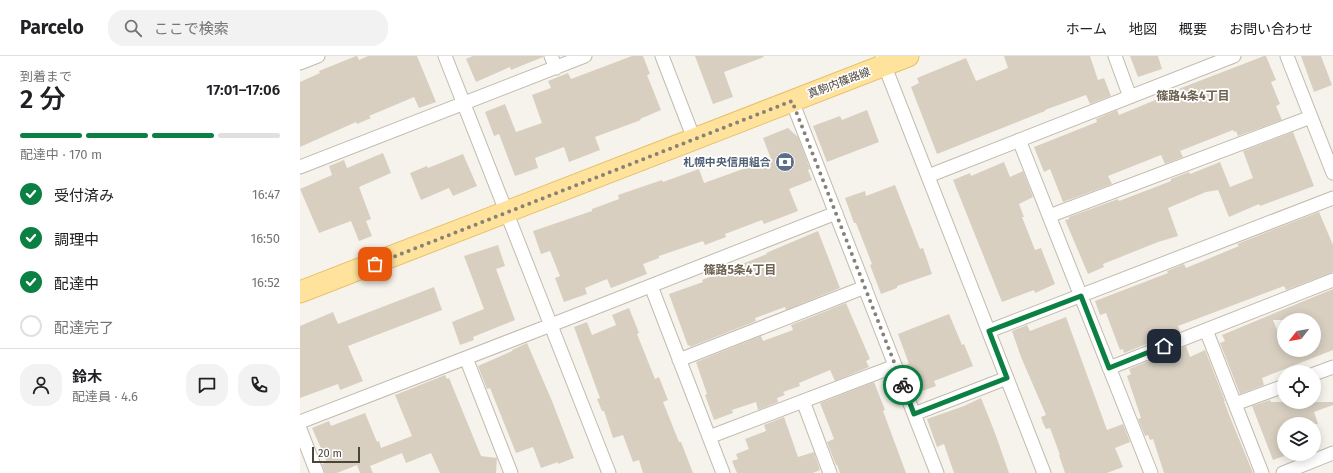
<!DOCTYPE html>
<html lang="ja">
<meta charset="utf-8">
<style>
:root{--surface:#fff;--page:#f2f2f2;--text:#202124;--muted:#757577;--line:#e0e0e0;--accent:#0b8043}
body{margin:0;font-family:"Fira Sans","Noto Sans JP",sans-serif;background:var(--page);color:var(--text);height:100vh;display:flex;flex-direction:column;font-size:15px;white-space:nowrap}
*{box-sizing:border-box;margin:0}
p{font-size:13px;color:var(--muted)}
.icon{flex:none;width:22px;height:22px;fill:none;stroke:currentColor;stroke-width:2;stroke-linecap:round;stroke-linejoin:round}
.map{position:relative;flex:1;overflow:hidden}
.sheet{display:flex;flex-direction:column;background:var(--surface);width:300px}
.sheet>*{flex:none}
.needle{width:26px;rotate:239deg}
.tools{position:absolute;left:977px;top:257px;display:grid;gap:8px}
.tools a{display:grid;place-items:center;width:44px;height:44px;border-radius:50%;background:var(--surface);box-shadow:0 2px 10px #0003;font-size:20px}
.scale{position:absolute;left:12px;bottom:10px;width:48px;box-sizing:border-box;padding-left:4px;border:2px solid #4b4439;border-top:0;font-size:11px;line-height:14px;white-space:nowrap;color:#4b4439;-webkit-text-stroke:3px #fff;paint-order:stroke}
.pin{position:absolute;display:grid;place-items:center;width:34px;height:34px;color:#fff;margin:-17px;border-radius:8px;box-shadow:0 2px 6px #0006}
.courier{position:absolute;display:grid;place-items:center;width:40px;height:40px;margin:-20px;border:3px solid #0b8043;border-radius:50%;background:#fff;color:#222;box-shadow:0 1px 5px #0007}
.head em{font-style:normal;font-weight:600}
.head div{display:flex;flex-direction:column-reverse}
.head{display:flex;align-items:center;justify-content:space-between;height:68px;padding:0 20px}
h1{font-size:26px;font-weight:600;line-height:30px}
.bar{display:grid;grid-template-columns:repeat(4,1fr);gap:6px 4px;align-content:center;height:48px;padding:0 20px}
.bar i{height:5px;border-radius:3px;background:var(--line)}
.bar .active{background:var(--accent)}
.bar p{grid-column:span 4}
.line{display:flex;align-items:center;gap:10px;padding:0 20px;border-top:1px solid var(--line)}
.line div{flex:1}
.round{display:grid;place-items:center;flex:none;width:42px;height:42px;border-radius:16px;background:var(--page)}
ol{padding:0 20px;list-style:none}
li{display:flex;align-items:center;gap:12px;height:44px}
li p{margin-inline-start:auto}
li .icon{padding:4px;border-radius:50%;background:var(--accent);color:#fff;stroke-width:4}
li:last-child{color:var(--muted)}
li i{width:22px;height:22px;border:2px solid var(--line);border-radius:50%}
header{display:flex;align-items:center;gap:24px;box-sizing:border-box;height:56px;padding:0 20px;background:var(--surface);border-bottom:1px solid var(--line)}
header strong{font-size:19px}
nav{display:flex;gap:22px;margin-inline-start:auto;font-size:14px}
.search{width:280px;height:36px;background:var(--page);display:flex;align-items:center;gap:10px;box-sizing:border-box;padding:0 14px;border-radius:16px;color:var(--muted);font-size:15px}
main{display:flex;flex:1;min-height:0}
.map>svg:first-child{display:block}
.building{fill:#d8cfc1;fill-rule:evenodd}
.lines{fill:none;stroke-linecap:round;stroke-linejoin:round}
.minor-casing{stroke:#c2bbae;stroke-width:15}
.primary-casing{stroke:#e6c16a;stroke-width:23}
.minor{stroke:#fff;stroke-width:13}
.primary{stroke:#ffe39c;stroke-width:21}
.done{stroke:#878178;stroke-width:4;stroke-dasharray:0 7.2}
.route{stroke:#0b8043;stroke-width:5}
.labels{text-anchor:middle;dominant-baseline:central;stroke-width:3.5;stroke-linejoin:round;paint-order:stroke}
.street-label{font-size:11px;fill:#4b4439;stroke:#fff}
.service-label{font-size:11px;font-weight:bold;fill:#4e5e75;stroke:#fff;text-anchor:end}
.neighbourhood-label{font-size:12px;font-weight:bold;fill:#6e6250;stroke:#fff}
</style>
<header>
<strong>Parcelo</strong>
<div class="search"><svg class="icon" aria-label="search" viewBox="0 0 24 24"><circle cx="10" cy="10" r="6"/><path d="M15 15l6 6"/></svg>ここで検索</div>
<nav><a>ホーム</a><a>地図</a><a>概要</a><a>お問い合わせ</a></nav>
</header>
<main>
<section class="sheet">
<div class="head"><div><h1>2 分</h1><p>到着まで</p></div><em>17:01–17:06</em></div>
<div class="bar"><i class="active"></i><i class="active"></i><i class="active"></i><i></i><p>配達中 · 170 m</p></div>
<ol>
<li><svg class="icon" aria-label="check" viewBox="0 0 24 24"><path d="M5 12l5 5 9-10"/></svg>受付済み<p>16:47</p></li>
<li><svg class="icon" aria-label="check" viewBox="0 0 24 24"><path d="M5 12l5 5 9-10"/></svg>調理中<p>16:50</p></li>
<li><svg class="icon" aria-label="check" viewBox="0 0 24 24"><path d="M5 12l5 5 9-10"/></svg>配達中<p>16:52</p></li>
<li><i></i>配達完了</li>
</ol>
<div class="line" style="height:72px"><a class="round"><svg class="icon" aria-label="person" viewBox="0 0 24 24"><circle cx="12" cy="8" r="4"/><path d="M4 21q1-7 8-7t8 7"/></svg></a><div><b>鈴木</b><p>配達員 · 4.6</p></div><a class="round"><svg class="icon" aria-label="chat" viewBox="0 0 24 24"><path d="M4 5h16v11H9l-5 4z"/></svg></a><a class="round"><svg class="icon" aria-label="phone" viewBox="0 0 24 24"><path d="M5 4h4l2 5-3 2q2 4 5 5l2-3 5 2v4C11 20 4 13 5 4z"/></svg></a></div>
</section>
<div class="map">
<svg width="1033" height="417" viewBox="0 0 1033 417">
<rect width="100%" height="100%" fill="#f6f3ec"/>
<path class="building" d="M56 0H57L59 4 68 0H117L136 46 119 52 114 41 69 60 71 62 57 68 56 66 0 91V26L20 17 19 15Z
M173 0H243V1L211 14 210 11 176 26 166 3Z
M332 0H343L350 18 347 19 361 54 340 63 341 64 295 81 300 94 269 106 264 91 235 102 238 112 215 120 199 78 194 80 185 56 205 48 216 76 242 67 232 39 251 32 248 25 268 17 271 23Z
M395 0H463L464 1 424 16 433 41 413 48Z
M704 0H790L798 24 804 22 811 40 790 48 786 39 745 54V55L637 98 611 31 619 27 617 22 666 2 676 25 708 12Z
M830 0H858L862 13 838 21Z
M964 0H966L976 24 971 26 980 48 976 50 982 64 938 80 936 75 934 76 933 74 880 95 883 101 865 108 861 99 808 120 812 128 763 146 750 113 744 116 734 91 797 66 796 63 817 54 819 59 877 35 876 34 894 27Z
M1001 0H1021L1032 29 1014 36Z
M567 54 579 86 527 106 513 70 540 60 542 64Z
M488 72 498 81 510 113 508 114 512 124 489 133 498 155 464 168 462 164 425 178 426 181 405 189 403 185 359 200V202L343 208 347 218 311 232 307 223 285 232 287 238 264 246 255 222 260 220 250 195 241 198 233 175 292 155V153L319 143 318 139 362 124 363 126 399 113 404 127 471 103 463 82Z
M993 76 1014 130 960 150 959 148 929 161 918 134 906 136 868 152 878 180 858 186 803 208 804 211 788 218 765 164 769 163V161L818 143 819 145 871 125V123L889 116 890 118 920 106 930 131 953 122 943 95Z
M83 97 91 117 59 131 71 163 66 165 72 180 59 185 51 165 19 177 0 133 32 119 29 110 44 104 47 112Z
M163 98 177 130 153 140 149 132 121 144 110 117 127 110 128 112Z
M704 106 710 121 723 115 733 141 719 148 724 161H722L735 194 741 192 755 228 735 237 734 234 702 246 653 124 670 117 671 120Z
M595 129 620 193 623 192 632 218 597 230V232L581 238 570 209 572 208 556 167H554L545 142 565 135 566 140Z
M1019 156 1033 189V216L986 234 984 230 878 270 880 275 824 297 823 293 820 294 806 257 800 259 795 245 868 217 867 215 884 208 886 212 939 190 937 188Z
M518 175 540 232 486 254 485 251 455 262 456 265 390 291V289L388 290 369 238 403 226 402 224 467 198 466 197Z
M198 189 205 210 196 213 215 264 173 281 174 284 160 289 152 266 184 253 164 200Z
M134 231 142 254 48 290 63 325 40 334 38 328 0 342V270L33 256 38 268Z
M1033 233V294L962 322 964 329 940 338 920 287 925 285 922 279ZM973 264H1014V294H984V291Z
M546 247 570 303 566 305 569 311 535 325 530 314 499 327 500 330 483 336 485 339 477 342 478 346 458 354 456 346 432 354 433 357 414 364 405 339 407 338 396 306 461 280 463 285 493 274 491 269Z
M329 252 339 277 337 278 355 323 359 321 368 344 363 346 379 386H381L393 417H343L339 404 333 406 323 379 313 382 304 355H302L297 343 300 342 274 271 287 266 292 279 316 269 312 259Z
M649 258 662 289 664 288 673 310 634 325 636 330 617 337 607 308H609L598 278Z
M766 261 807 374 823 368 830 386 815 392 823 411 807 417H765L759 399H760L750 372 746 373 743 367 741 361 746 359 721 301 712 275 727 269 730 275Z
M227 287 252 345 274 402 258 408V406L241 412 233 391 216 397 190 332 187 333 178 310 212 295V294Z
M886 290 890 301 905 294 925 345H924L930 361 953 417H864L853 383 850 384 848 379 845 380 838 363 841 362 827 320 831 318 829 313Z
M145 319 147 323 149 322 181 400 197 402 196 417H140L131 397 106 407 102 397 70 410 73 417H60L57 409 37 417H25L22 408 27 406 12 372 29 365 31 370 65 357 77 386 79 385 81 392 112 380 95 339Z
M574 326 585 354 583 355 606 417H540L537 409H536L527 386 534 383 520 347Z
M681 342 695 377 709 417H654L644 388 637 391 627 363 664 350Z
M970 344 971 346H1033V349L1014 356 1018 368H984V400L973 404 952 350Z
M484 361 498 401 514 396 520 414 513 417H437L432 405 438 403 436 398 449 393 445 383 466 375 464 369Z"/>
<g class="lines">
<g class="minor-casing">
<path id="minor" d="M145 0 309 417
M251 0 256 12
M362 0 394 83
M815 0 830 41
M987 0 1033 117
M582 3 744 417
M0 7 18 0
M492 45 637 417
M719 84 851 417
M0 111 285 0
M628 120 934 0
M749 160 1011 61
M351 230 423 417
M906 274 962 417
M689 275 1033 142
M166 302 211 417
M379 304 565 231
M809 312 1033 224
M1014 318 1033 311
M503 345 530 417
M935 348 984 330
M614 358 707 322
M0 366 251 269 536 157
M0 373 17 417
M409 381 595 310
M983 417 1033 397"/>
</g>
<g class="primary-casing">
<path id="primary" d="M0 236 608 0"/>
</g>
<use href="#minor" class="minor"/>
<use href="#primary" class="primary"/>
</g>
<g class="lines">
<path class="done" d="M75 208 492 45 603 329"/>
<path class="route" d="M603 329 614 358 707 322 689 275 781 240 809 312 864 290"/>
</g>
<defs>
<g id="bank-disc" transform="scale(1)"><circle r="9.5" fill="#5c6f8a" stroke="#fff"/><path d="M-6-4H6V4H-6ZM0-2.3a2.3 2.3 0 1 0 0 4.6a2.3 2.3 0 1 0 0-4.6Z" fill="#fff"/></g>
</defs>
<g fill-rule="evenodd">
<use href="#bank-disc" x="485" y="106"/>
</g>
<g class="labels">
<g class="street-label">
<text transform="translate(539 27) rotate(-21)">真駒内篠路線</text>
</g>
<g class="service-label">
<text x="471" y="106">札幌中央信用組合</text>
</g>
<g class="neighbourhood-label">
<text x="893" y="40">篠路4条4丁目</text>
<text x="440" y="214">篠路5条4丁目</text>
</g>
</g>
</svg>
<div class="tools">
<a><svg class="needle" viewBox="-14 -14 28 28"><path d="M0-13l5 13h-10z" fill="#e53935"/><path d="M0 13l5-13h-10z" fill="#757577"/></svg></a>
<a><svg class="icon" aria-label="locate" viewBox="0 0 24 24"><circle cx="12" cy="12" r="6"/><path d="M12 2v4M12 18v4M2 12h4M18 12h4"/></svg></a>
<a><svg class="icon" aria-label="layers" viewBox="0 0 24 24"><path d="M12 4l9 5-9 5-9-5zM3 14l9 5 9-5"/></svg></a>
</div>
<div class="scale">20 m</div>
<div class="pin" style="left:75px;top:208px;background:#ea580c"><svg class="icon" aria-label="bag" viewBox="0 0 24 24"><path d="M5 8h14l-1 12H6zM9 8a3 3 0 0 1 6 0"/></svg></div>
<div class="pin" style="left:864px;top:290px;background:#1f2937"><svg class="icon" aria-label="home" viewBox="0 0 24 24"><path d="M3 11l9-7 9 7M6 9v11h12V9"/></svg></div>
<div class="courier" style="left:603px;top:329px"><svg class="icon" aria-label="bike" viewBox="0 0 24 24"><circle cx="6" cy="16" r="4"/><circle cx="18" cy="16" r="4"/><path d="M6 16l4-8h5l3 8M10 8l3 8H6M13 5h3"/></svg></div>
</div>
</main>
